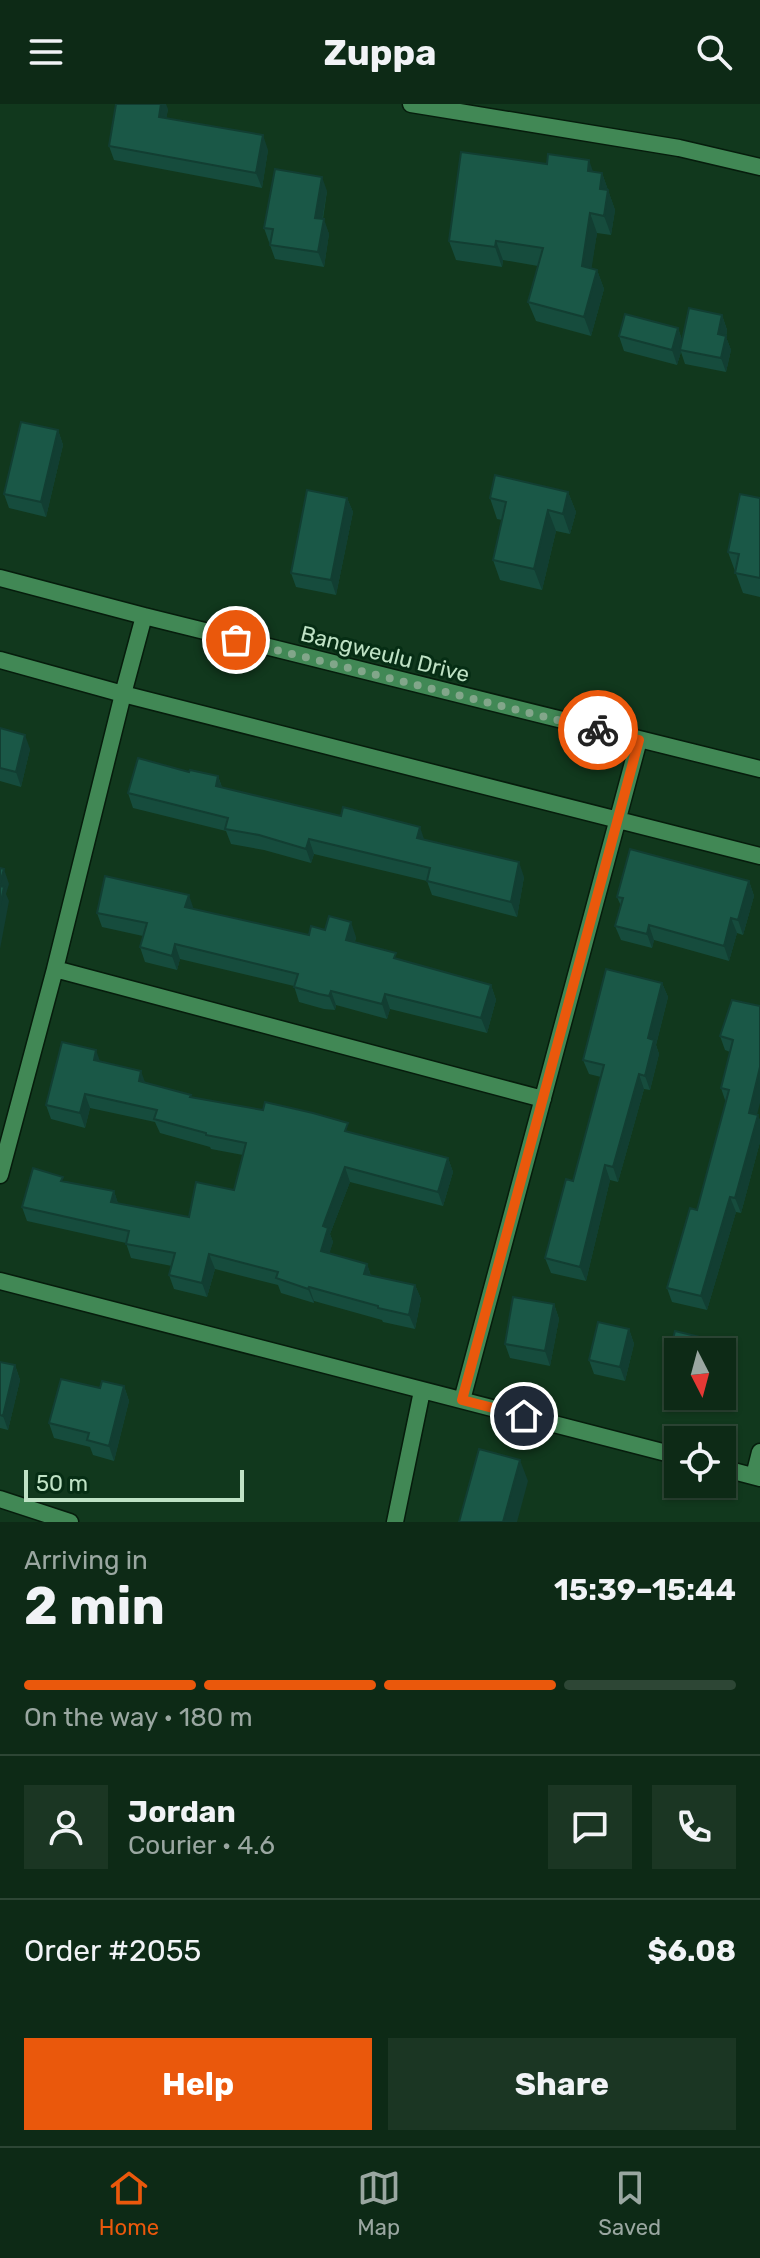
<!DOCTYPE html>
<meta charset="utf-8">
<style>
:root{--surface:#0d2a16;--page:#1b3623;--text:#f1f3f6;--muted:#9aa7a1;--line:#2d4635;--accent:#ea580c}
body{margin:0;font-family:Rubik,sans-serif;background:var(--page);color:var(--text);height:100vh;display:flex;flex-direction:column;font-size:30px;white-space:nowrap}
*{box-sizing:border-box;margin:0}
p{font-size:26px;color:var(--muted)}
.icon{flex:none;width:44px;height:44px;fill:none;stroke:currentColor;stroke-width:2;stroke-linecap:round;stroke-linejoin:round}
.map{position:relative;height:1418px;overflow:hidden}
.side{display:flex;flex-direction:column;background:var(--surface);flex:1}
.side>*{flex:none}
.needle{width:52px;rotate:174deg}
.controls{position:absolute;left:664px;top:1234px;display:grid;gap:16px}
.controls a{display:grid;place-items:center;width:72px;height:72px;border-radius:0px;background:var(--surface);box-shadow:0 2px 6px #0004,0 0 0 2px var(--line);font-size:40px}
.scale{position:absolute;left:24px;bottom:20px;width:220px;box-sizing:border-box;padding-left:8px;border:4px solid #bfe2c5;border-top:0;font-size:22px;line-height:28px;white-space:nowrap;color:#bfe2c5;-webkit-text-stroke:6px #062d14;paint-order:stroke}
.pin{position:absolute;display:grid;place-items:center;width:68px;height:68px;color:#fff;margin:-34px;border:4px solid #fff;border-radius:50%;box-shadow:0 2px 8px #0007}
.courier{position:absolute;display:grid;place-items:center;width:80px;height:80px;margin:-40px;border:6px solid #ea580c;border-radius:50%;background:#fff;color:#222;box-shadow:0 2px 10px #0007}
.summary em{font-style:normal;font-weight:700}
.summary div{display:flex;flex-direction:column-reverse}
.summary{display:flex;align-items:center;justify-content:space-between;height:136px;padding:0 24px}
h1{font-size:52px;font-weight:700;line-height:60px}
.bar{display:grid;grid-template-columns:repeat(4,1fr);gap:12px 8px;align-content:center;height:96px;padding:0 24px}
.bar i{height:10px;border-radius:6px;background:var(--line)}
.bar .on{background:var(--accent)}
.bar p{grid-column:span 4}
.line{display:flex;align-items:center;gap:20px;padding:0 24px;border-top:2px solid var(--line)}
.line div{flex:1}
.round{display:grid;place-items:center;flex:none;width:84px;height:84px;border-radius:0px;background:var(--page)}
.button{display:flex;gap:16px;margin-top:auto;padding:16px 24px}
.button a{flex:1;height:92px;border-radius:0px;background:var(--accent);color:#fff;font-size:32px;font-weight:700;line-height:92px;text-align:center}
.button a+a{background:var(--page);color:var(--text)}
header{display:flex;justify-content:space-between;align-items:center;height:104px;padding:0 24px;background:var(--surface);font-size:36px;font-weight:700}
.tab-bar{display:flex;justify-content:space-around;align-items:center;height:112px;border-top:2px solid var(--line);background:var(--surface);font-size:22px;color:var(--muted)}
.tab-bar a{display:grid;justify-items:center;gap:4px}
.tab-bar .on{color:var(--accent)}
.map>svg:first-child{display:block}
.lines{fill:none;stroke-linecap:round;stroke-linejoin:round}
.street-casing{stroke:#061c0c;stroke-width:19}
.street{stroke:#418855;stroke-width:16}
.wall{fill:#164c3d}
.shaded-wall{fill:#123e32}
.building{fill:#1a5847;stroke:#123e32;stroke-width:2}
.done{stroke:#82a68a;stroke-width:8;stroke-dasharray:0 14.4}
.route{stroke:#ea580c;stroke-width:10}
.labels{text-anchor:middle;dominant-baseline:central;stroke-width:6;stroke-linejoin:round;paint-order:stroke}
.street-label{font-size:22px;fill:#bfe2c5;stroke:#062d14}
</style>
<header><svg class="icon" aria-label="menu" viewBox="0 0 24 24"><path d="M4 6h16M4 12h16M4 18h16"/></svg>Zuppa<svg class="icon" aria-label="search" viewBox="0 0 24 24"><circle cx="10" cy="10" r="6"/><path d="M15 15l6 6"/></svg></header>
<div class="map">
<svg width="760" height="1418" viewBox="0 0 760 1418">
<rect width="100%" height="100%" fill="#11381d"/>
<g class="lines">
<g class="street-casing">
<path id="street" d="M411 0 679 44 760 63
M0 474 144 512 760 665
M0 556 123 590 144 512
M55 865 123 590 760 752
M0 1071 55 865 543 995
M0 1177 678 1352
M462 1296 639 636
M722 1364 760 1374
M754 1372 760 1348
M0 1395 70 1418
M395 1418 422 1287"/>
</g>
<use href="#street" class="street"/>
</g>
<path class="wall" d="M168 5 166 15 268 46 262 84 114 56 109 42Z
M594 68 602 69 615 106 611 131 597 129 591 164 597 166 604 185 591 232 536 217 528 198 538 162 503 156 502 163 456 156 449 137Z
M327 87 323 115 329 130 324 163 275 155 264 124Z
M722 211 727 226 726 233 731 246 726 268 685 260 681 248 677 261 624 247 619 232 678 224 682 236Z
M58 326 63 341 46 413 9 404 4 390Z
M568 388 576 408 570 430 556 427 542 486 500 476 493 456 502 416 497 415 490 394Z
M347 394 353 408 336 491 296 483 291 469Z
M760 394V493L743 489 728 448Z
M0 624 30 645 21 683 0 677Z
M189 668 218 672 222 683 424 735 524 773 517 813 432 791 427 777 314 750 311 759 264 746 231 740 226 727 133 704 128 689Z
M749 777 754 792 743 831 737 829 729 857 654 836 652 844 621 836 615 822 621 802 617 793Z
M194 805 309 831 356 833 355 838 398 856 491 881 496 896 487 929 390 905 387 915 336 901 335 906 324 905 299 898 294 882 180 855 177 866 145 858 140 843 143 832 102 823 97 809Z
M662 879 668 893 656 941 659 950 650 986 644 985 618 1078 610 1076 586 1177 551 1169 545 1154 573 1077 601 973 589 970 583 956Z
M732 896 757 1011 760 1016V1038L741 1109 736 1108 707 1206 672 1198 667 1184 697 1106 726 999 721 984 730 948 725 946 720 932Z
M100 958 146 979 192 993 351 1029 448 1054 453 1068 443 1102 350 1078 330 1130 333 1138 329 1149 367 1160 371 1172 415 1181 421 1195 415 1225 383 1218 382 1216 314 1197V1199L281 1189 278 1181 215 1165 207 1193 174 1185 169 1171 172 1162 131 1154 126 1139 27 1117 22 1103 64 1077 114 1087 118 1100 189 1113 234 1086 243 1051 211 1045 210 1043 160 1029 155 1018 90 1004 85 1024 51 1015 46 1001Z
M554 1200 559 1215 550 1262 510 1254 505 1240Z
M629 1225 634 1240 625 1277 594 1270 589 1256Z
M678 1248V1283L670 1281 665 1266Z
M0 1258 15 1261 20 1276 8 1326 0 1324Z
M124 1282 129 1297 114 1357 93 1351 90 1343 54 1334 49 1319 100 1284Z"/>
<path class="shaded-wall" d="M161 0H166L168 5 164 28 159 13Z
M263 31 268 46 262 84 256 69Z
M589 56 596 76 588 67Z
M602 69 615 106 611 131 604 112 600 85Z
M322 73 327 87 320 128 315 114Z
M590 109 597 129 589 181 582 162Z
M324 115 329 130 324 163 318 148Z
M496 137 503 156 502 163 495 143Z
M597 166 604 185 591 232 584 213Z
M722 211 727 226 726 233 731 246 726 268 721 254 718 230Z
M678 224 683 239 680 246 681 248 677 261 672 246Z
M58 326 63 341 46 413 41 398Z
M568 388 576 408 570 430 563 410Z
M347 394 353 408 336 491 331 476Z
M548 406 556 427 542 486 534 465Z
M25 631 30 645 21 683 16 668Z
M218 672 223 687 216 682Z
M420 723 425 738 417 734Z
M309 735 314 750 311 759 306 745Z
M519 758 524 773 517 813 511 798Z
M4 765 9 780 6 790 9 797 0 845V779Z
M749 777 754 792 743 831 738 816Z
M189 791 194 806 185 803Z
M731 814 737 829 729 857 724 842Z
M351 818 356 833 351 850 346 836Z
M649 821 654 836 652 844 647 830Z
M175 840 180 855 177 866 172 852Z
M662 879 668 893 656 941 659 950 650 986 645 972 648 934Z
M491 881 496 896 487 929 481 914Z
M331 887 336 901 335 906 329 892Z
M385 890 390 905 387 915 382 900Z
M96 946 101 960 94 956Z
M760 963V999L754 1023 749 1009Z
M141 967 146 981 139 977Z
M639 970 644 985 618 1078 613 1063Z
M85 990 90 1004 85 1024 80 1009Z
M758 1011 760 1016V1038L741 1109 735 1094Z
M448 1054 453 1068 443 1102 438 1088Z
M605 1061 610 1076 586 1177 580 1163Z
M345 1063 350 1078 330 1130 333 1138 326 1161 321 1147 323 1122Z
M114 1087 119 1102 111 1098Z
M730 1093 736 1108 707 1206 701 1192Z
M209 1150 215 1165 207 1193 202 1179Z
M367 1160 372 1175 364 1170Z
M415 1181 421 1195 415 1225 409 1211Z
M309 1183 314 1197V1199L308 1185Z
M554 1200 559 1215 550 1262 545 1247Z
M629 1225 634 1240 625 1277 620 1263Z
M708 1235 713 1248H705Z
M15 1261 20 1276 8 1326 3 1312Z
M124 1282 129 1297 114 1357 109 1342Z
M520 1356 528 1377 517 1418H503Z"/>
<path class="building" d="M116 0H161L159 13 263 31 256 69 109 42Z
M461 48 547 60 548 50 589 56 588 67 602 69 600 85 608 86 604 112 590 109 582 162 597 166 584 213 528 198 543 144 496 137 495 143 449 137Z
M275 65 322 73 315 114 324 115 318 148 270 141 273 125 264 124Z
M689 204 722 211 718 230 726 232 721 254 680 246Z
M625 210 678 224 672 246 619 232Z
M21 318 58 326 41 398 4 390Z
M495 371 568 388 563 410 548 406 534 465 493 456 506 398 490 394Z
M307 386 347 394 331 476 291 469Z
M740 390 760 394V474L735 469 739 450 728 448Z
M0 624 25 631 16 668 0 664Z
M138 654 189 668 190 666 218 672 216 682 341 712 343 703 420 723 417 734 519 758 511 798 427 777 430 764 309 735 306 745 259 731 225 725 228 714 128 689Z
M630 745 749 777 738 816 731 814 724 842 649 821 647 830 615 822 623 794 617 793Z
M0 764 4 765 0 779Z
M105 772 189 791 185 803 309 831 311 822 325 826 329 812 351 818 346 836 396 849 394 854 491 881 481 914 385 890 382 900 331 887 329 892 319 890 294 883 298 870 175 840 172 852 140 843 147 819 97 809Z
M0 782 4 783 0 802Z
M606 865 662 879 648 934 654 936 645 972 639 970 613 1063 605 1061 580 1163 545 1154 566 1075 573 1077 604 961 583 956Z
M732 896 760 902V963L749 1009 758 1011 735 1094 730 1093 701 1192 667 1184 690 1104 697 1106 729 986 721 984 733 936 720 932Z
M62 938 96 946 94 956 141 967 139 977 191 991 190 993 263 1006 265 998 313 1009 348 1019 345 1027 448 1054 438 1088 345 1063 323 1122 328 1124 321 1147 367 1160 364 1170 415 1181 409 1211 378 1204V1202L309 1183 308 1185 276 1174 278 1168 209 1150 202 1179 169 1171 175 1149 126 1140 129 1127 22 1103 33 1064 63 1073 61 1077 114 1087 111 1098 189 1113 196 1078 234 1086 246 1039 206 1031V1029L154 1015 157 1006 85 990 80 1009 46 1001Z
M513 1193 554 1200 545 1247 505 1240Z
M598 1218 629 1225 620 1263 589 1256Z
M675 1227 708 1235 705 1248H678V1270L665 1266Z
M0 1258 15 1261 3 1312 0 1311Z
M61 1275 100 1284 102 1277 124 1282 109 1342 87 1336 89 1329 49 1319Z
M479 1345 520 1356 503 1418H459Z"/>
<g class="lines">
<path class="done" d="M236 536 598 626"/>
<path class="route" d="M524 1312 462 1296 639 636 598 626"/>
</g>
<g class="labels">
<g class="street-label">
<text transform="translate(385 550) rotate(14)">Bangweulu Drive</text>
</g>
</g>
</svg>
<div class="controls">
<a><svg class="needle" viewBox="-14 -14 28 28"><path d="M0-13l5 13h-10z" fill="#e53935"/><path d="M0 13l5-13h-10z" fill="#9aa7a1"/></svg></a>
<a><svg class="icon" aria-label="locate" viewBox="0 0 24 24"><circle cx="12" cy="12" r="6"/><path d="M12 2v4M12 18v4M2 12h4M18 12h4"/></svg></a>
</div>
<div class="scale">50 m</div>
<div class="pin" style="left:236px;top:536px;background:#ea580c"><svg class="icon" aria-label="bag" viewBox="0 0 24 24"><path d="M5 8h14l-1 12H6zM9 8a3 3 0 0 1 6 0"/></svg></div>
<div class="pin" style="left:524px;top:1312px;background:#1f2937"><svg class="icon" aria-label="home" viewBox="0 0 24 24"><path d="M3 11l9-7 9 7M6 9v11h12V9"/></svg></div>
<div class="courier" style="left:598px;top:626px"><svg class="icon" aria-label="bike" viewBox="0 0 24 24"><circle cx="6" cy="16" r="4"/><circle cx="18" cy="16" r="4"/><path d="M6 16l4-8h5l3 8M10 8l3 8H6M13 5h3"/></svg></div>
</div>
<section class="side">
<div class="summary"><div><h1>2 min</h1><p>Arriving in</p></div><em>15:39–15:44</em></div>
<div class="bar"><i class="on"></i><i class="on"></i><i class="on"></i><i></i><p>On the way · 180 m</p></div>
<div class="line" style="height:144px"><a class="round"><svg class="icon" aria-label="person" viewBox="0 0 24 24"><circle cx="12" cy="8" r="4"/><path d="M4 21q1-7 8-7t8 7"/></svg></a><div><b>Jordan</b><p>Courier · 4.6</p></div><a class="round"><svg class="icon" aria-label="chat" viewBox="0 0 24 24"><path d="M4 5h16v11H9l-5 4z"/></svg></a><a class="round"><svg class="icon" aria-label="phone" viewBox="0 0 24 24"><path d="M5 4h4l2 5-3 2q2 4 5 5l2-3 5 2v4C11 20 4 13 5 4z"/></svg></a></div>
<div class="line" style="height:104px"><div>Order #2055</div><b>$6.08</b></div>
<div class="button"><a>Help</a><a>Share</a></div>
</section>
<nav class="tab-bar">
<a class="on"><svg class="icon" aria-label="home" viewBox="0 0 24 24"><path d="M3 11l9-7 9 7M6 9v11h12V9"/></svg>Home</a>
<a><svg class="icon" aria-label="map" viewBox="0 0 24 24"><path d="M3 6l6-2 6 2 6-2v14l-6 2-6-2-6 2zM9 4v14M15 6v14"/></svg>Map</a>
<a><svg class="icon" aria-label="saved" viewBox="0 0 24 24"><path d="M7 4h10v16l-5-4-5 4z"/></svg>Saved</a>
</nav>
